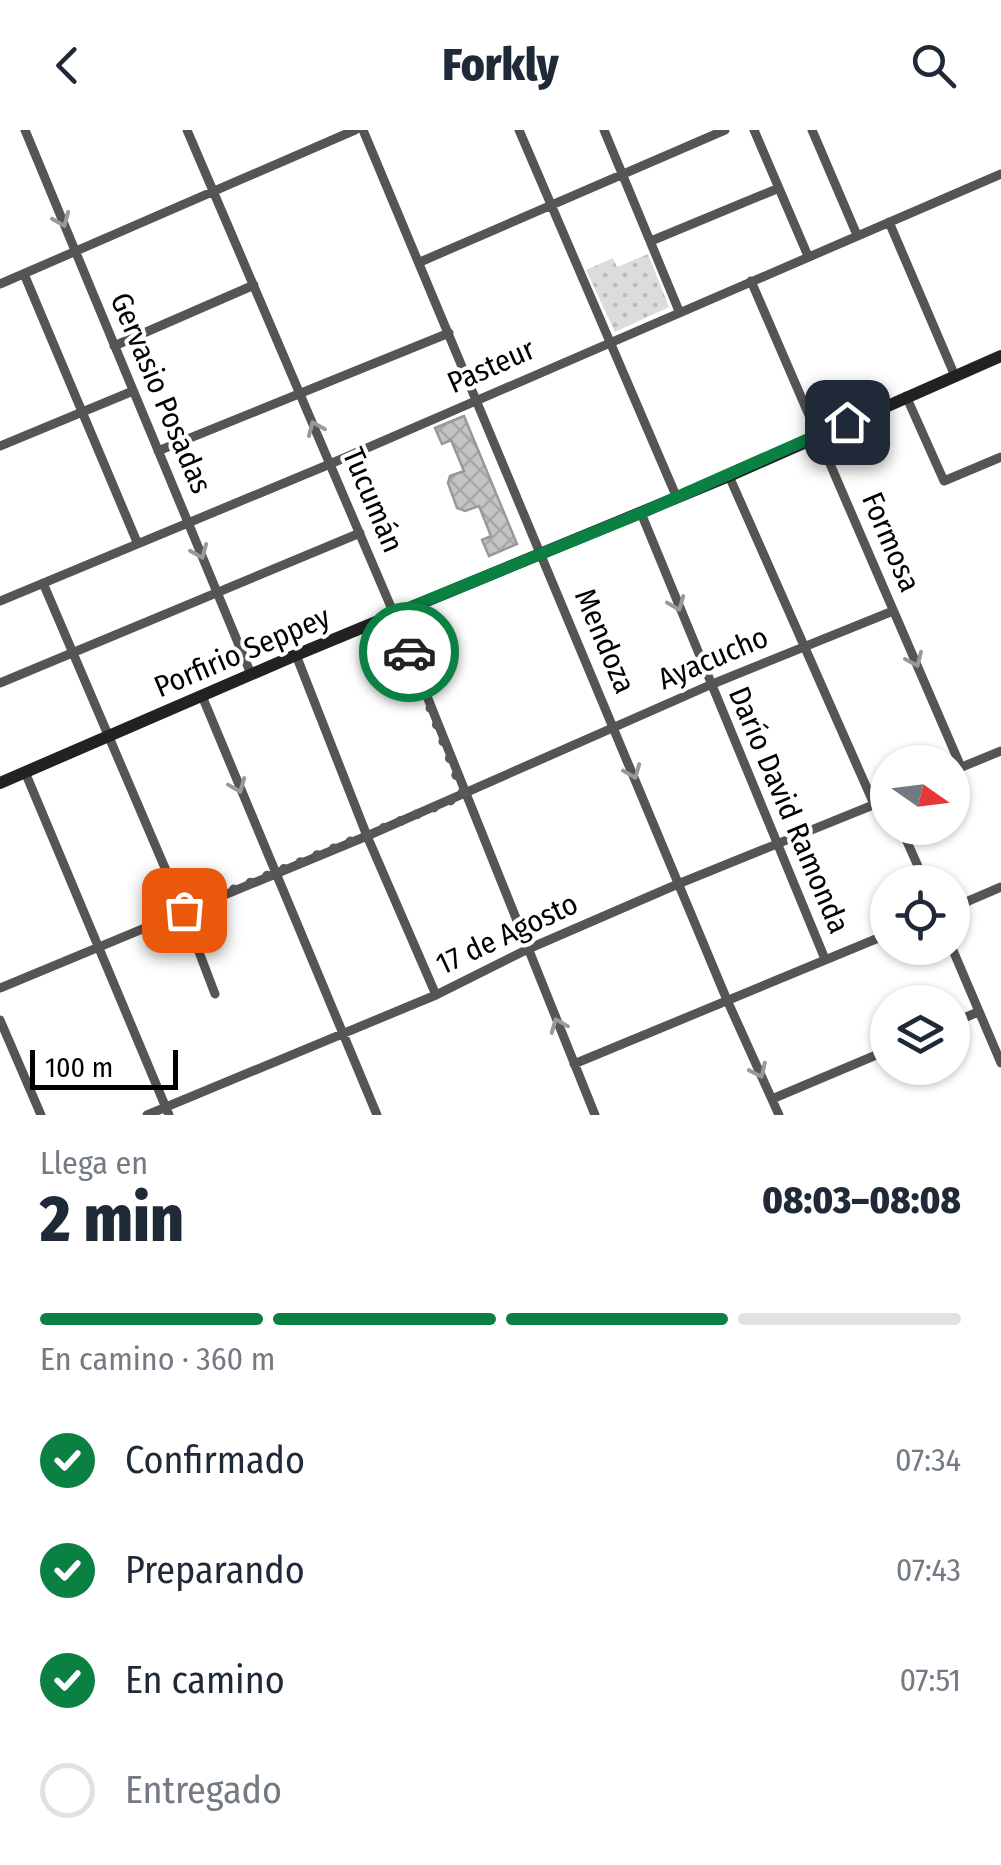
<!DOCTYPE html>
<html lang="es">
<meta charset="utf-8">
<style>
:root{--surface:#fff;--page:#f2f2f3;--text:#1f2937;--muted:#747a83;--line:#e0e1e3;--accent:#0b8043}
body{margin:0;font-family:"Fira Sans Condensed",sans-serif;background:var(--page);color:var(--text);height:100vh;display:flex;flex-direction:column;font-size:38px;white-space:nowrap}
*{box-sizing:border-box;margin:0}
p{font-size:32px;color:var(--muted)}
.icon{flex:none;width:55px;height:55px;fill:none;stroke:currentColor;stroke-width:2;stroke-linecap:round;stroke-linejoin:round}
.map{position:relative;height:985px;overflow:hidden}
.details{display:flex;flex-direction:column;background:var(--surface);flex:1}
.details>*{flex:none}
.needle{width:65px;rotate:104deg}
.buttons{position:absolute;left:870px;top:615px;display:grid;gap:20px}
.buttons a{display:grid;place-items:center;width:100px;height:100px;border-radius:50%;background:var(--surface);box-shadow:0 2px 8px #0004;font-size:50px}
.scale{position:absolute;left:30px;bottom:25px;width:148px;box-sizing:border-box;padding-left:10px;border:5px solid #000;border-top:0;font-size:28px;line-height:35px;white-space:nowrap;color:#000;-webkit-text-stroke:8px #fff;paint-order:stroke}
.pin{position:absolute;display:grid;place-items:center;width:85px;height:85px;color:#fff;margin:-42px;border-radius:20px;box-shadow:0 5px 15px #0006}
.courier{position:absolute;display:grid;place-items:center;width:100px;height:100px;margin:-50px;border:8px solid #0b8043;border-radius:50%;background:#fff;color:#222;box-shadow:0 2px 12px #0007}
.head em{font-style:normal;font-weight:800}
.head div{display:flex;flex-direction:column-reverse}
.head{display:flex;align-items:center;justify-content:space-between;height:170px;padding:0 40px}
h1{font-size:65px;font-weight:800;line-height:75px}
.bar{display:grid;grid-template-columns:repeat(4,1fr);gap:15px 10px;align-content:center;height:120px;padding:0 40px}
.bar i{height:12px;border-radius:8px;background:var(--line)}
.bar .selected{background:var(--accent)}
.bar p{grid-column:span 4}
ol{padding:0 40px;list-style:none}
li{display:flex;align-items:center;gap:30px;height:110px}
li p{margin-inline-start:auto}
li .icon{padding:10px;border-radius:50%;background:var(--accent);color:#fff;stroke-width:4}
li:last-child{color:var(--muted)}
li i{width:55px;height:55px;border:5px solid var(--line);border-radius:50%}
header{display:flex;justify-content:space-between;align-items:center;height:130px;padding:0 40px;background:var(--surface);font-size:45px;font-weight:800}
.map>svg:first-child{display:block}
.park{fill:url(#park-dots)}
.building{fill:url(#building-cross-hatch);stroke:#999;stroke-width:2.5}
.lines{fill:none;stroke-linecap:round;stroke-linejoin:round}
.minor{stroke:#555;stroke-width:9}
.secondary{stroke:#222;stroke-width:12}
.oneway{stroke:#999}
.done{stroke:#595959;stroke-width:10;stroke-dasharray:0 18}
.route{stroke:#0b8043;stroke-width:12}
.labels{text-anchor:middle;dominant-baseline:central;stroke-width:8;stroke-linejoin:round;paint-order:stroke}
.street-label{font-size:30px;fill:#000;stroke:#fff}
</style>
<header><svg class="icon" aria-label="back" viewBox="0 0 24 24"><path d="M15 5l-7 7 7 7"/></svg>Forkly<svg class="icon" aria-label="search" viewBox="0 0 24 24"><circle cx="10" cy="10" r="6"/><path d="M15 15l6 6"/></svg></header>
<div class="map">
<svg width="1001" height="985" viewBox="0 0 1001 985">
<defs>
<pattern id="park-dots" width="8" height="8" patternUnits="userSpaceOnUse" patternTransform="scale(2.5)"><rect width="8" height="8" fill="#dcdcdc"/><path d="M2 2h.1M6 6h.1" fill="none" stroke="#bbb" stroke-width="1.8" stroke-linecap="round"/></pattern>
<pattern id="building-cross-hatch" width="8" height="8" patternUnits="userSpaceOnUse" patternTransform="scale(2.5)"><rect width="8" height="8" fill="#c4c4c4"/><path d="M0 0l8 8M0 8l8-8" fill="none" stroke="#a7a7a7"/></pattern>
</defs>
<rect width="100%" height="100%" fill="#fff"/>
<path class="park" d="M648 124 669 177 615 202 586 140 613 128 617 137Z"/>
<path class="building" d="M464 286 517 414 489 426 482 410 491 406 479 376 465 381 457 378 448 353 450 346 464 341 451 310 442 314 435 298Z"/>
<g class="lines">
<path class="minor" d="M25 0 251 544
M187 0 394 484 595 985
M363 0 727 870 779 985
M519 0 677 368
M604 0 679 181
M754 0 808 126
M812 0 857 105
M889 92 955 246
M651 111 779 58
M420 132 725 0
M24 144 137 412
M751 151 961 637
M0 154 355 0
M114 216 254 155
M906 266 944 351 1001 327
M0 316 133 261
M158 321 449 203
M729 346 874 674
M641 383 825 829
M43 453 183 780 215 864
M0 471 330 334 1001 44
M296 525 367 706 436 865
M0 553 360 403
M202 566 377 985
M952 641 1001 621
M25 642 169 985
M901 698 925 752
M952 778 1001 757
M952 818 1001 933
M0 858 367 706 710 555 893 481
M0 890 41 985
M952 893 978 882
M574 934 888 804
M772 969 888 920
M147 985 436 865 528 819 678 754 888 669"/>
<path class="secondary" d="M0 653 296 525 729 346 1001 226"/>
</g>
<defs><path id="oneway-chevron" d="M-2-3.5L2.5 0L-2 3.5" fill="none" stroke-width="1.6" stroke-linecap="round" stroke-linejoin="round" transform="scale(2.5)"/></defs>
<g class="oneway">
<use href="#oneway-chevron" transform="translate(62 90) rotate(67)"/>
<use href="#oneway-chevron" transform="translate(315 298) rotate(-113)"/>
<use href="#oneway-chevron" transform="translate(200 422) rotate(67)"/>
<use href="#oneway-chevron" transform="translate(677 474) rotate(68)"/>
<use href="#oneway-chevron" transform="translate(915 530) rotate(66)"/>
<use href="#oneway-chevron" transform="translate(633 642) rotate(68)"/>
<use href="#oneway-chevron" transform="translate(238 656) rotate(68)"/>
<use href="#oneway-chevron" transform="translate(558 895) rotate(-112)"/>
<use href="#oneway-chevron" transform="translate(759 941) rotate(65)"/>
</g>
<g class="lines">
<path class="done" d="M184 780 464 665 409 522"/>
<path class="route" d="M409 522 394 484 641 383 847 292"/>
</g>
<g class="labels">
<g class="street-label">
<text transform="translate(491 236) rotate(-24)">Pasteur</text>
<text transform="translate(161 263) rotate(67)">Gervasio Posadas</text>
<text transform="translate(373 370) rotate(67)">Tucumán</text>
<text transform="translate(891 412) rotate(67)">Formosa</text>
<text transform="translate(605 511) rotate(67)">Mendoza</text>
<text transform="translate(242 522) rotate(-23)">Porfirio Seppey</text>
<text transform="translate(713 528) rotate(-23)">Ayacucho</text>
<text transform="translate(789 680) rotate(67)">Darío David Ramonda</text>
<text transform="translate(507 804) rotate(-25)">17 de Agosto</text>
</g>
</g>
</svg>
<div class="buttons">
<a><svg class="needle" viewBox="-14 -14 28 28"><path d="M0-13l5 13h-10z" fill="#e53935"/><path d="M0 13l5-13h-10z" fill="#747a83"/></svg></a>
<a><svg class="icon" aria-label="locate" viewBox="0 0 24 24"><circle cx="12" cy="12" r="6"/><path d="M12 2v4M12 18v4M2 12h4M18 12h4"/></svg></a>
<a><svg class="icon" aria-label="layers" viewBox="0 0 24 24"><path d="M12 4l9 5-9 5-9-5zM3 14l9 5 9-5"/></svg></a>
</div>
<div class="scale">100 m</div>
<div class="pin" style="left:184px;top:780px;background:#ea580c"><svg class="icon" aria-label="bag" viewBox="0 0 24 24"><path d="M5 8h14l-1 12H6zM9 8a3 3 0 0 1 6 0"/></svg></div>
<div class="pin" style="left:847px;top:292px;background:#1f2937"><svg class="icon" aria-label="home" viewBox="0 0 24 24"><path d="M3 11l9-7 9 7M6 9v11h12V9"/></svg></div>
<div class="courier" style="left:409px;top:522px"><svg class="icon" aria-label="car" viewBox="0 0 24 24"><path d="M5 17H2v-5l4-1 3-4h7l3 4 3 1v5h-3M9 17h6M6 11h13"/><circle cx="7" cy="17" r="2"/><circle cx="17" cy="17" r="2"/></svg></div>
</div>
<section class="details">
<div class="head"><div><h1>2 min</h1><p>Llega en</p></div><em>08:03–08:08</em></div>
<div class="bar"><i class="selected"></i><i class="selected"></i><i class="selected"></i><i></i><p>En camino · 360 m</p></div>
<ol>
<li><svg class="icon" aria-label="check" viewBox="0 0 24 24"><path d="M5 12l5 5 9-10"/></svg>Confirmado<p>07:34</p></li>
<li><svg class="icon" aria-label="check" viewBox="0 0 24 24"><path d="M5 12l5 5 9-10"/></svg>Preparando<p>07:43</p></li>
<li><svg class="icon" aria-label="check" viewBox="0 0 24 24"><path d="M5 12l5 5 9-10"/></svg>En camino<p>07:51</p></li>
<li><i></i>Entregado</li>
</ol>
</section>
